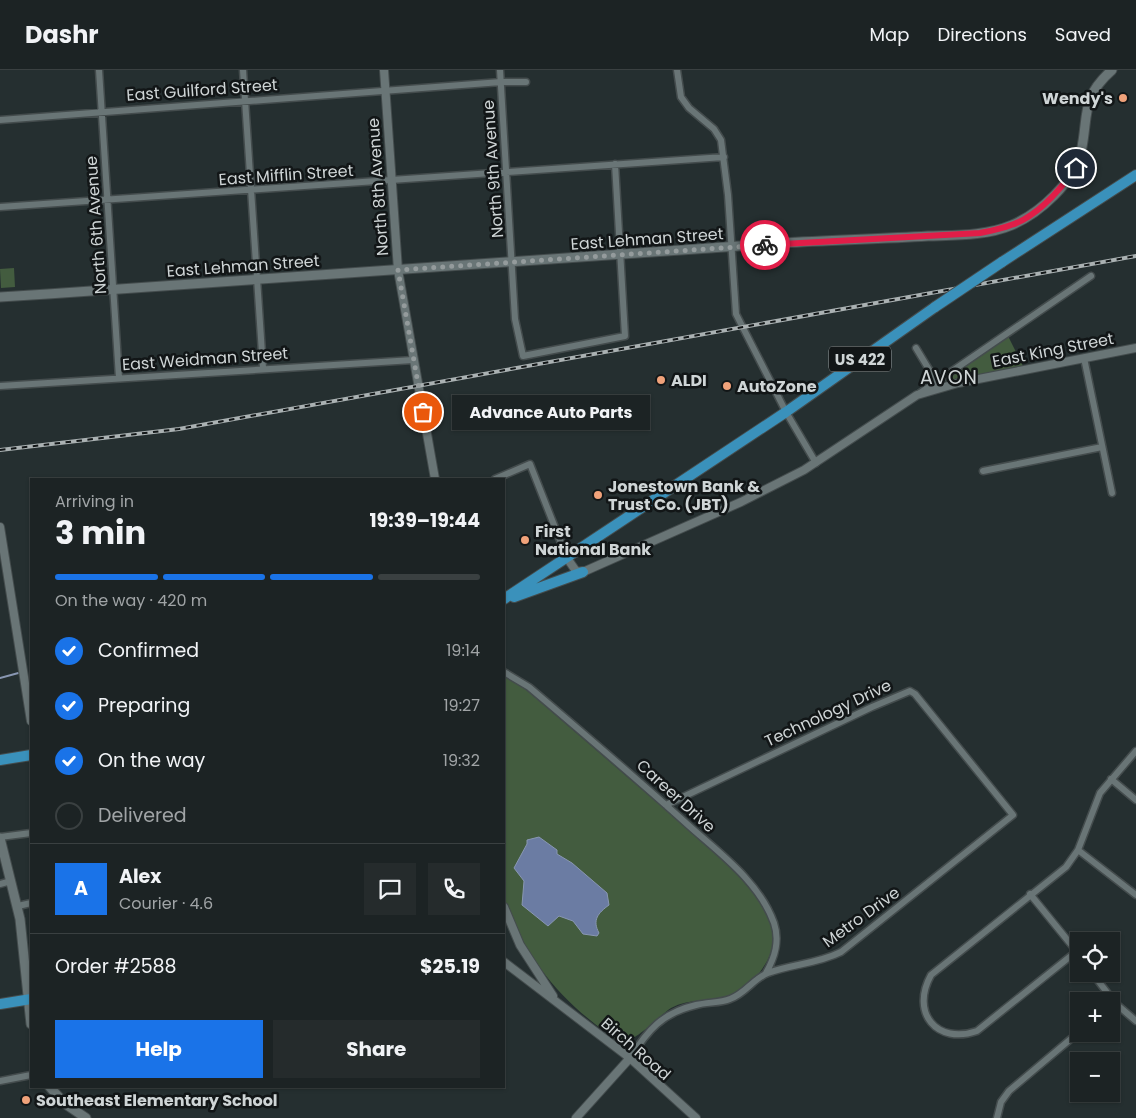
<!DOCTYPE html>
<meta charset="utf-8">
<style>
:root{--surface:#1c2324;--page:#252b2c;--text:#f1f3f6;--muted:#a0a4a6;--line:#3a4041;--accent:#1a73e8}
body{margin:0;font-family:Poppins,sans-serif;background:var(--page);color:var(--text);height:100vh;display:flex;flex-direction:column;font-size:19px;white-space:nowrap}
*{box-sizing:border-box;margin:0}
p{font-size:16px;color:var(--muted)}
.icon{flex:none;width:28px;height:28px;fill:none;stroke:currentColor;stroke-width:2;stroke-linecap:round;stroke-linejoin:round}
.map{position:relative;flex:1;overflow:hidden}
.panel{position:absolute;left:30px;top:408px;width:475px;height:610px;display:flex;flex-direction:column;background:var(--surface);border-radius:0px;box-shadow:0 1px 4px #0004,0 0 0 1px var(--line)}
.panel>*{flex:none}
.controls{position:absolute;left:1070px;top:862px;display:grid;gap:10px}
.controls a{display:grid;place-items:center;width:50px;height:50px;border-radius:0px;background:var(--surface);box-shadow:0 1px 4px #0004,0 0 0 1px var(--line);font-size:25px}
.pin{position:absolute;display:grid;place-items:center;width:42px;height:42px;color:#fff;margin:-21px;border:2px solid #fff;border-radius:50%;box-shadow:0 1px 5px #0007}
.courier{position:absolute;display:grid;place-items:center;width:50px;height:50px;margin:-25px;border:4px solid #e11d48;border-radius:50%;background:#fff;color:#222;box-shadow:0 1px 6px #0007}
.bubble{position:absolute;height:35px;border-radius:0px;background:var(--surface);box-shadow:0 1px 4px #0004,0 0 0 1px var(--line);font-size:16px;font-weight:700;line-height:35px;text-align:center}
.overview em{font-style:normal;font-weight:700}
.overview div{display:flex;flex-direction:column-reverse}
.overview{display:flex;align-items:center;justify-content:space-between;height:85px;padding:0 25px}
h1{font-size:32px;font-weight:700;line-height:38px}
.bar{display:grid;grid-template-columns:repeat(4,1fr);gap:8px 5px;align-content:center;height:60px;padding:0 25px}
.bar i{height:6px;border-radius:4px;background:var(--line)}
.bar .selected{background:var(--accent)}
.bar p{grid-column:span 4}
.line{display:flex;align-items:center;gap:12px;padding:0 25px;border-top:1px solid var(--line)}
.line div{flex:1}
.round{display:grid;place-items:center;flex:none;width:52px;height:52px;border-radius:0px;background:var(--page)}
ol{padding:0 25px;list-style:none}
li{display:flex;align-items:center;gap:15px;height:55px}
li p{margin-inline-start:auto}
li .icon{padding:5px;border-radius:50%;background:var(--accent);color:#fff;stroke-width:4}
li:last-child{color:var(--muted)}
li i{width:28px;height:28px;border:2px solid var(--line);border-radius:50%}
.button{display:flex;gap:10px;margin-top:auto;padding:10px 25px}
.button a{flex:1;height:58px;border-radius:0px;background:var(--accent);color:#fff;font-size:20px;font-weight:700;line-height:58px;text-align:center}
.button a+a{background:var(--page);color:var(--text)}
header{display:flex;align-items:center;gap:30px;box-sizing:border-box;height:70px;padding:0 25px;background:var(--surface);border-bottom:1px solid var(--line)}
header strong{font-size:24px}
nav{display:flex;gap:28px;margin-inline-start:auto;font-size:18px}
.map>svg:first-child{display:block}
.green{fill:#435c3f}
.water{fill:#6b7ca3;stroke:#8997b2}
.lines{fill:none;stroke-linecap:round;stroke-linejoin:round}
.stream{stroke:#8997b2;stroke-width:2}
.minor-casing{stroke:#444c4d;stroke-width:9}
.tertiary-casing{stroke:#444c4d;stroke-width:10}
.secondary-casing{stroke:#444c4d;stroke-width:11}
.trunk-casing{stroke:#444c4d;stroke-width:12}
.minor{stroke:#697576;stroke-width:6}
.tertiary{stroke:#697576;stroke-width:8}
.secondary{stroke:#697576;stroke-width:9}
.trunk{stroke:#3a91bb;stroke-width:10}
.rail-casing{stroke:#aab1b2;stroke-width:4}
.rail{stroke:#121617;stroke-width:2;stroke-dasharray:5.5;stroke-linecap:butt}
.trunk-bridge-casing{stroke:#444c4d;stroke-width:12;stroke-linecap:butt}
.trunk-bridge{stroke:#3a91bb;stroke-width:10}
.done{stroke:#949b9c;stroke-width:5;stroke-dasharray:0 9}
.route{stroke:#e11d48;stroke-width:6}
.poi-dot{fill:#f0a27a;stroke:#121617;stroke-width:2}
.labels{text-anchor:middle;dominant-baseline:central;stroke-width:5;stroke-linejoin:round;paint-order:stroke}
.shield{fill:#121617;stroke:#969c9d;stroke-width:1}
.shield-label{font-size:15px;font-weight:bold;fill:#cfd5d6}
.street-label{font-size:16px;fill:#cfd5d6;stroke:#121617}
.poi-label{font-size:16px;font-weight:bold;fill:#cfd5d6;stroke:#121617;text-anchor:start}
.quarter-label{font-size:19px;letter-spacing:1px;fill:#cfd5d6;stroke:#121617}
</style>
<header>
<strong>Dashr</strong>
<nav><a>Map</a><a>Directions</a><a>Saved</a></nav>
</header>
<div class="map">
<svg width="1136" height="1048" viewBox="0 0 1136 1048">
<rect width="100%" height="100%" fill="#252f30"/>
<path class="green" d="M14 198 15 217 1 218 0 199Z
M1008 266 1023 296 939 312Z
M504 606 523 617C564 652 604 687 645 722 680 752 761 814 773 859 779 885 752 919 727 926 708 932 690 928 671 938 660 945 635 972 624 971 615 970 602 959 595 954 554 922 521 880 505 830 499 812 504 786 504 767 504 713 504 660 504 606Z"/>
<path class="water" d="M539 767 557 780V784L572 793 607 823 609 835C598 843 592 850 599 863L597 866 583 864 573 851 559 846 548 856 522 835 524 811 514 798 527 774V770Z"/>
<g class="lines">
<path class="stream" d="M0 608 22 602"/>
<g class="minor-casing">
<path id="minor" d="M99 0 119 308
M243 0 263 298
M500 0 515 249 523 286 625 266 615 94
M677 0 681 27 689 38 714 59 721 70 728 125 736 244 786 342 816 393
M0 50 501 12H526
M0 137 724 87
M916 278 936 311
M1084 288 1112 423
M0 316 413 290
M920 323 1091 206
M983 401 1102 377
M495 409 530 394 567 488
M504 602 529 617C582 662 635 707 687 754 718 782 759 811 774 853 780 871 775 887 766 903
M1111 709 1136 730
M0 767 31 763
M1078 780 1136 825
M0 814 11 811
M1030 824 1078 883
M18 836 31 833
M1077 881 977 961C937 975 910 943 931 905L1066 797 1078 780 1100 723 1136 681
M1093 904 1115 933 1136 951
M630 988C648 960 662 943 696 935 708 932 720 933 730 929 745 924 754 908 768 903 792 894 817 894 841 882L1013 745 915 624 910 621 872 637 666 735
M0 1011 31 1005
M997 1048 1001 1032 1009 1021 1079 962"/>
</g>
<g class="tertiary-casing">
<path id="tertiary" d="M384 0 398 200 435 409
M0 457 31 651
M567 488 576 501 583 502 741 432 804 400 917 325 958 313 1136 278
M504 837 520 875 553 926
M504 892 630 988 696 1048
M576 1048 630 988"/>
</g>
<g class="secondary-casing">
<path id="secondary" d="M0 227C261 210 522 192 782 173 831 170 879 169 928 166 956 165 986 166 1012 155 1040 143 1074 112 1081 82 1089 46 1080 28 1112 0
M0 768 20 849 31 954
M49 1016 64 1033 86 1048"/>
</g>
<g class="trunk-casing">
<path id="trunk" d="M1002 192 1136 105
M514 527 583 502
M504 529 786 342 935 237
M0 690 31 685
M0 934 31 929"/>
</g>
<use href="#minor" class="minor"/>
<use href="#tertiary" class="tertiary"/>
<use href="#secondary" class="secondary"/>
<use href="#trunk" class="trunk"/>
<g class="rail-casing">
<path id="rail" d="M0 380 179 359 1136 186"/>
</g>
<use href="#rail" class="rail"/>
<g class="trunk-bridge-casing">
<path id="trunk-bridge" d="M935 237 1002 192"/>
</g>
<use href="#trunk-bridge" class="trunk-bridge"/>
</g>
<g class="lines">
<path class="done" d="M423 342 398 200 765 175"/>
<path class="route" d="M765 175 980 163C990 161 1001 159 1011 155 1037 147 1060 120 1076 98"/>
</g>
<g class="poi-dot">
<circle cx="1123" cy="28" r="5"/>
<circle cx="661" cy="310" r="5"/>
<circle cx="727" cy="316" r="5"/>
<circle cx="598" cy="425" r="5"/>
<circle cx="525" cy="470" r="5"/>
<circle cx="26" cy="1030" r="5"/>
</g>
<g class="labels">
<rect class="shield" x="829" y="276.5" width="62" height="25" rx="4"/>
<g class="shield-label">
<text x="860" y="289">US 422</text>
</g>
<g class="street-label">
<text transform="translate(202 20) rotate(-4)">East Guilford Street</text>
<text transform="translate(493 99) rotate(-94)">North 9th Avenue</text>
<text transform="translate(286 105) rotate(-4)">East Mifflin Street</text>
<text transform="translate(378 117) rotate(-94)">North 8th Avenue</text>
<text transform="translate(96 155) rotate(-94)">North 6th Avenue</text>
<text transform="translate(647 169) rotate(-4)">East Lehman Street</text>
<text transform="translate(243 196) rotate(-4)">East Lehman Street</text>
<text transform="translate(1053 280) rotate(-11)">East King Street</text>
<text transform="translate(205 289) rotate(-4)">East Weidman Street</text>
<text transform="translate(828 643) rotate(-25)">Technology Drive</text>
<text transform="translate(676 726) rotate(42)">Career Drive</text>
<text transform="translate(861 847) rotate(-36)">Metro Drive</text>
<text transform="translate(636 979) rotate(41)">Birch Road</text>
</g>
<g class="poi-label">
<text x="1113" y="28" text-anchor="end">Wendy's</text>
<text x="671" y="310">ALDI</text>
<text x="737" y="316">AutoZone</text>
<text x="608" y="416">Jonestown Bank &amp;<tspan x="608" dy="18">Trust Co. (JBT)</tspan></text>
<text x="535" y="461">First<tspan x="535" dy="18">National Bank</tspan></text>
<text x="36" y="1030">Southeast Elementary School</text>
</g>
<g class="quarter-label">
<text x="949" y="307">AVON</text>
</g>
</g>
</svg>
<div class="controls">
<a><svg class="icon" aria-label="locate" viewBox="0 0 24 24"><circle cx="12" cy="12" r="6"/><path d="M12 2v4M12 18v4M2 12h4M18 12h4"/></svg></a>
<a>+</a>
<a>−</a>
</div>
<div class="pin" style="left:423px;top:342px;background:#ea580c"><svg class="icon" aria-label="bag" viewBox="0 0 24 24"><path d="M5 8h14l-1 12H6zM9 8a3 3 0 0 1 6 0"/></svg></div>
<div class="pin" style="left:1076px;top:98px;background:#1f2937"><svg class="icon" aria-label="home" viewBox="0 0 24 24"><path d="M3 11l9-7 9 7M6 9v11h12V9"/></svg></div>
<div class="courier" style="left:765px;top:175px"><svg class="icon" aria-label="bike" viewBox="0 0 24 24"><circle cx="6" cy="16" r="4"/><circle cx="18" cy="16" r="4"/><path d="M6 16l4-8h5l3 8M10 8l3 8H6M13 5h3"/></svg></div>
<div class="bubble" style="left:452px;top:325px;width:198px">Advance Auto Parts</div>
<section class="panel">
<div class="overview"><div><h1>3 min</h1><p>Arriving in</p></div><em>19:39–19:44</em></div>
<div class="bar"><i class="selected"></i><i class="selected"></i><i class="selected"></i><i></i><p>On the way · 420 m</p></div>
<ol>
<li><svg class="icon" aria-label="check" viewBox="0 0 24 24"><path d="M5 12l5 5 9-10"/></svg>Confirmed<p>19:14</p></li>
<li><svg class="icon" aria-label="check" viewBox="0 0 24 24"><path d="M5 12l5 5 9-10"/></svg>Preparing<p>19:27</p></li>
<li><svg class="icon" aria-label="check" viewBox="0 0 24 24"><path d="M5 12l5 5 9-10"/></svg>On the way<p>19:32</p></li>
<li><i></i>Delivered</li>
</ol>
<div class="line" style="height:90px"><b class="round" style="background:var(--accent);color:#fff">A</b><div><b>Alex</b><p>Courier · 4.6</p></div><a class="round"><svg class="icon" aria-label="chat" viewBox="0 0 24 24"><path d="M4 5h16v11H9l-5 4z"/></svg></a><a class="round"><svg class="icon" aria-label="phone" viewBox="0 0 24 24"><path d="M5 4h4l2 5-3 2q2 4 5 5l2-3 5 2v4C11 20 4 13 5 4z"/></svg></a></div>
<div class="line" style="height:65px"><div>Order #2588</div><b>$25.19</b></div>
<div class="button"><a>Help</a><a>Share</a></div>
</section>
</div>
